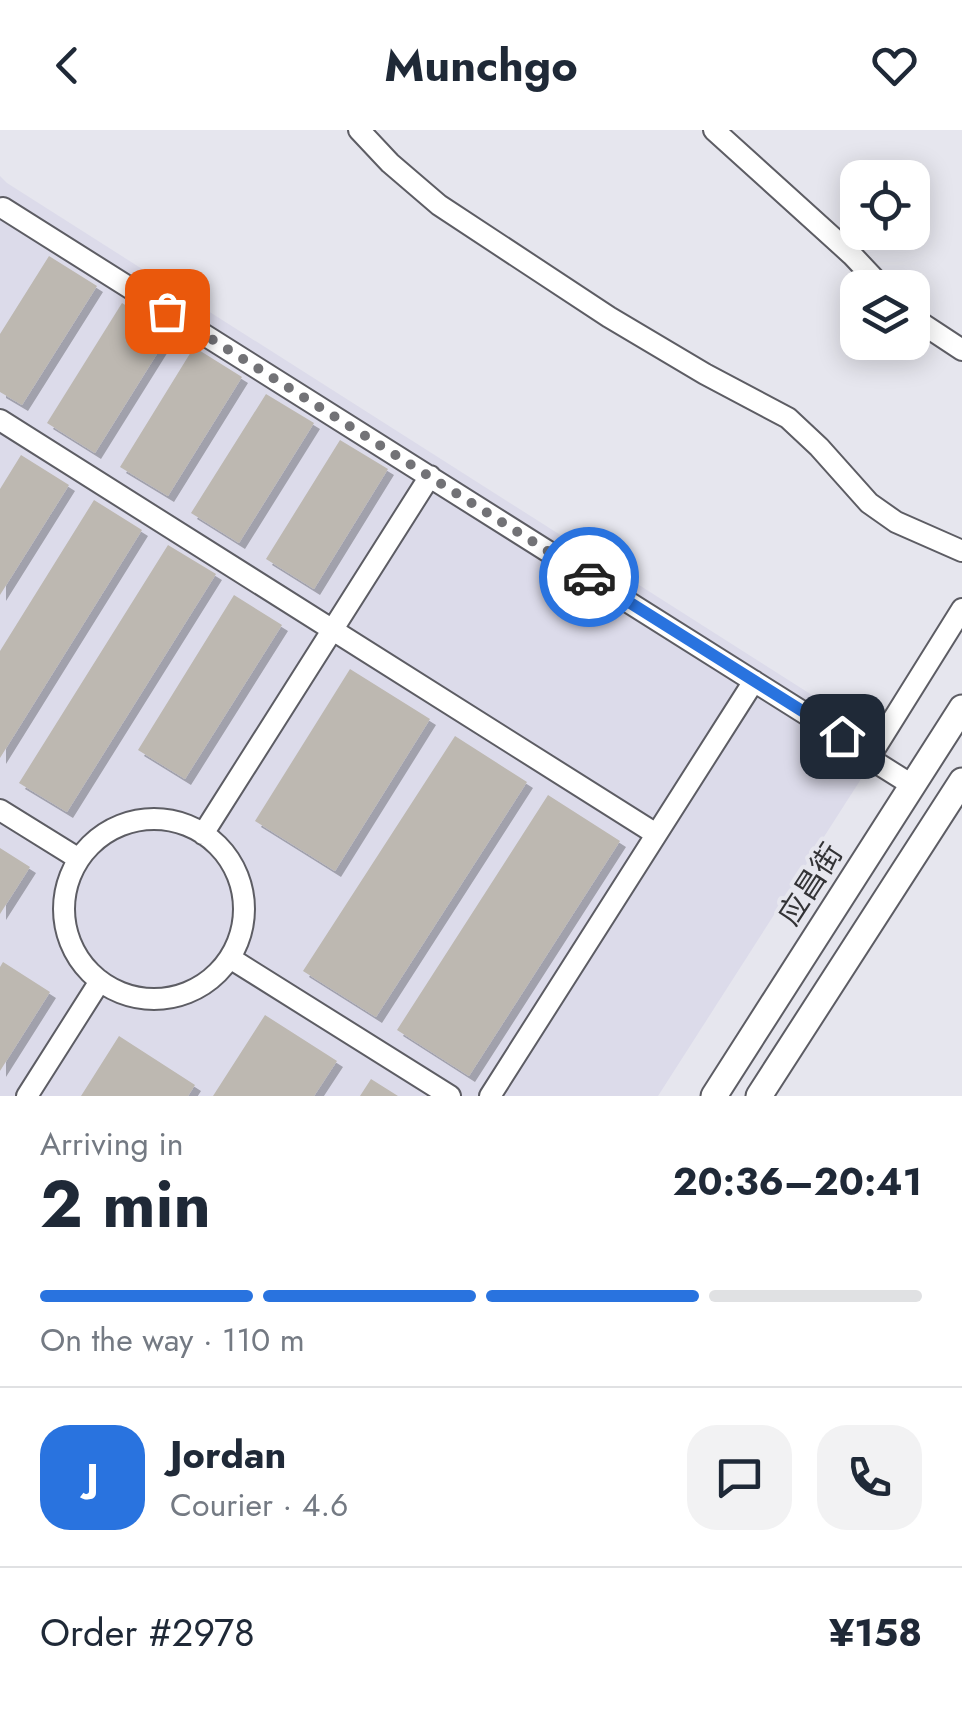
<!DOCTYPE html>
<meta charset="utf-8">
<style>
:root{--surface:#fff;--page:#f2f2f3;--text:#1f2937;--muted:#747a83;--line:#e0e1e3;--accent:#2973df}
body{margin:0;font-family:Jost,"Noto Sans SC",sans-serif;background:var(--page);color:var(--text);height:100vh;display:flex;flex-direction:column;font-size:38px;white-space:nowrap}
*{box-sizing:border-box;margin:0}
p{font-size:32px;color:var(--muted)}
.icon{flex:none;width:55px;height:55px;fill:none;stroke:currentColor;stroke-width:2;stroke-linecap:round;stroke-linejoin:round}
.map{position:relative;height:966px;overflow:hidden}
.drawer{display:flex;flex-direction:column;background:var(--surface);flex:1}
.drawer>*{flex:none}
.controls{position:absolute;left:840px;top:30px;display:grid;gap:20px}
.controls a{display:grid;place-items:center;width:90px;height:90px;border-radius:20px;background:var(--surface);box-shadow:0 5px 25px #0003;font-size:50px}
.pin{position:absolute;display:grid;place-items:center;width:85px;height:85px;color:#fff;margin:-42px;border-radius:20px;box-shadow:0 5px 15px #0006}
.courier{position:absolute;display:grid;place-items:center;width:100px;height:100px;margin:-50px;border:8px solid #2973df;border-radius:50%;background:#fff;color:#222;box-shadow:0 2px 12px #0007}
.overview em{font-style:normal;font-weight:700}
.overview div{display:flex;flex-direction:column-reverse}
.overview{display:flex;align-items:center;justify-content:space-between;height:170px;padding:0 40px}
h1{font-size:65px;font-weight:700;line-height:75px}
.bar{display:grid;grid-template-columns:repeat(4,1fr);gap:15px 10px;align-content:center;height:120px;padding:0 40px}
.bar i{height:12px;border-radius:8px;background:var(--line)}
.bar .current{background:var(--accent)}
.bar p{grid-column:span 4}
.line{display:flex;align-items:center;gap:25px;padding:0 40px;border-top:2px solid var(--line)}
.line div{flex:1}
.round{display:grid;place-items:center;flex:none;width:105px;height:105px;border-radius:30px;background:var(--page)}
header{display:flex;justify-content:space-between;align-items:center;height:130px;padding:0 40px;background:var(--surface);font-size:45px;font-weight:700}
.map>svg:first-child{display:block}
.built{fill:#dcdbea}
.building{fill:#bdb8b1;filter:url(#shadow)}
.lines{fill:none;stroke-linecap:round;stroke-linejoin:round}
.minor-casing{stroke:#5d5d64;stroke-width:24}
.major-casing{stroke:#5d5d64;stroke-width:29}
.minor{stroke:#fff;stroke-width:20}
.major{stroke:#fff;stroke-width:25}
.done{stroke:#727276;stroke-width:10;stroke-dasharray:0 18}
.route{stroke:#2973df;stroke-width:12}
.labels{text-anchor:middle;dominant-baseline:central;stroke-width:8;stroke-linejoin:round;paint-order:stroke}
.street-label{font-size:30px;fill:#333336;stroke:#e6e6ee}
</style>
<header><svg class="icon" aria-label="back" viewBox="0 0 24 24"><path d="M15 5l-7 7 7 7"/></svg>Munchgo<svg class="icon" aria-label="heart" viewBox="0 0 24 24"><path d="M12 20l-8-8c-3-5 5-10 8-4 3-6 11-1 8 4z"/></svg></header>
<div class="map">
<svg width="962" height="966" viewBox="0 0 962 966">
<defs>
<filter id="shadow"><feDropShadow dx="6" dy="6" stdDeviation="0" flood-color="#0004"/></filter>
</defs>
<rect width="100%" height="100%" fill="#e6e6ee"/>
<path class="built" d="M0 46 7 53 867 600 861 649 658 966H0Z"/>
<path class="building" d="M49 126 97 156 22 275 0 262V204Z
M122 173 170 203 95 323 47 293Z
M194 217 242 247 168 366 120 337Z
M266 264 314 293 239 413 191 383Z
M340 310 388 339 314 459 266 429Z
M21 325 69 355 0 465V359Z
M94 370 142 400 0 628V521Z
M168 415 216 444 67 682 19 653Z
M234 465 282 495 185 649 138 620Z
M350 539 430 589 335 741 255 691Z
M455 606 527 652 376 887 303 841Z
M548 665 620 711 469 946 397 900Z
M0 718 30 737 0 784Z
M3 832 50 862 0 941V837Z
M265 885 337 931 314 966H213Z
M119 906 195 955 188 966H81Z
M371 949 398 966H360Z"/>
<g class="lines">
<g class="minor-casing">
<path id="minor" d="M359 0 390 33 439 75 609 187 705 244 788 288 819 317 869 373 896 392 962 421
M714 0 852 125 883 158
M3 78 871 625
M912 187 962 220
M0 290 656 704
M912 655 869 628 962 479
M0 680 79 729
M64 779a90 90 0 1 1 180 0a90 90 0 1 1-180 0Z
M203 704 430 346
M230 828 450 966
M27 966 100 851
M490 966 754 551"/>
</g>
<g class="major-casing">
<path id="major" d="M714 966 962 578
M759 966 962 651"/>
</g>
<use href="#minor" class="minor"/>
<use href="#major" class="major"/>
</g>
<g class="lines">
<path class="done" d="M167 181 589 447"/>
<path class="route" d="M589 447 842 606"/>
</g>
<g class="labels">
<g class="street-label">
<text transform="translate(810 754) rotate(-57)">应昌街</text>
</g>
</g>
</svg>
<div class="controls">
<a><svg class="icon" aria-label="locate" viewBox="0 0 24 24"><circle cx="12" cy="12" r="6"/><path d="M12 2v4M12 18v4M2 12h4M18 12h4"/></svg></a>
<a><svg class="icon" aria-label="layers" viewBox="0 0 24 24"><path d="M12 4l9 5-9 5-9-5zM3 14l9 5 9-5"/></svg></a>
</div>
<div class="pin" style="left:167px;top:181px;background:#ea580c"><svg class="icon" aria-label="bag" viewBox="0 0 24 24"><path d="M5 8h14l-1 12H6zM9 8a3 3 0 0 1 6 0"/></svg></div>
<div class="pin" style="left:842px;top:606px;background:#1f2937"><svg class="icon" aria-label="home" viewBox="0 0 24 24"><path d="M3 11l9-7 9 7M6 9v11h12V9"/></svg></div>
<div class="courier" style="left:589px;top:447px"><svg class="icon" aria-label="car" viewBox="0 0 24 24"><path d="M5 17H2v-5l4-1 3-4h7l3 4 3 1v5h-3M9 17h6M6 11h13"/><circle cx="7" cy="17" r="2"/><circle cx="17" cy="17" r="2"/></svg></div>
</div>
<section class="drawer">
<div class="overview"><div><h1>2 min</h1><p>Arriving in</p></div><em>20:36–20:41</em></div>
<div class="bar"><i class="current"></i><i class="current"></i><i class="current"></i><i></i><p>On the way · 110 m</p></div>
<div class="line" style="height:180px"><b class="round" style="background:var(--accent);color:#fff">J</b><div><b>Jordan</b><p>Courier · 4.6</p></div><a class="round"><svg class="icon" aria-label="chat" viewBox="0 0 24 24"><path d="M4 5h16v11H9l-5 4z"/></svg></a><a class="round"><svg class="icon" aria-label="phone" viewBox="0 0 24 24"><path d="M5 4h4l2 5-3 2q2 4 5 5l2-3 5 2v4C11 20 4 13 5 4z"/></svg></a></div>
<div class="line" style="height:130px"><div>Order #2978</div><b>¥158</b></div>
</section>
